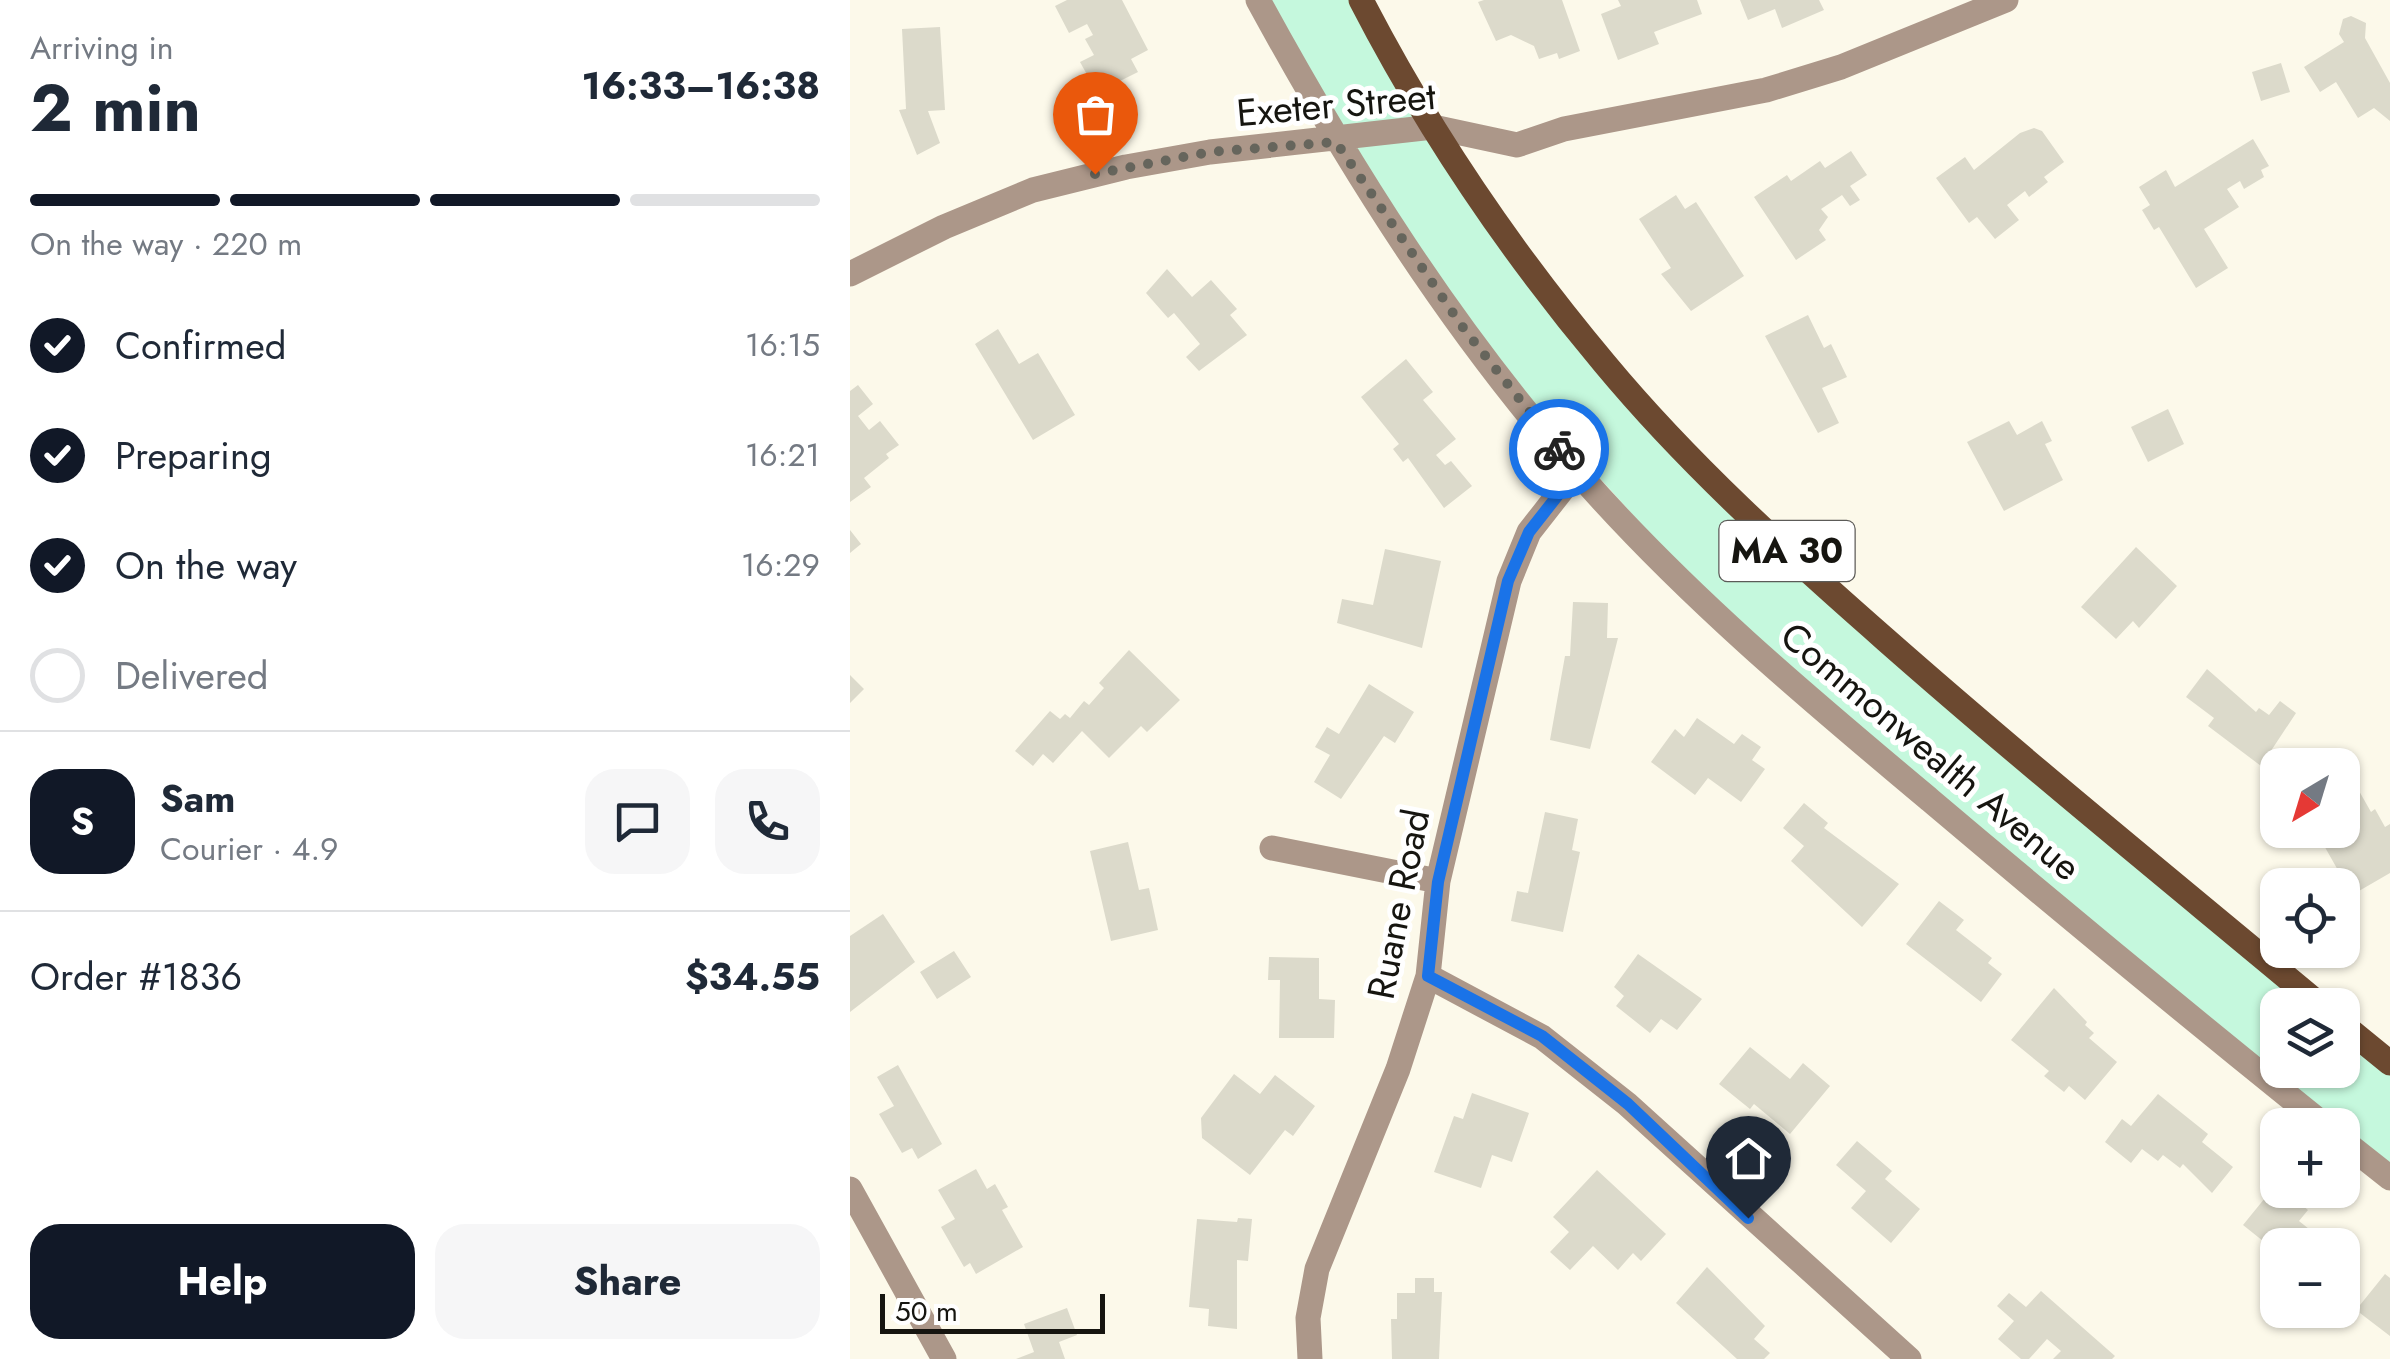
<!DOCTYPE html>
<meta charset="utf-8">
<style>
:root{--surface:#fff;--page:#f6f6f7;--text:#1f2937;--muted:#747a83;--line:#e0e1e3;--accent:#111827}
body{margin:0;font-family:Jost,sans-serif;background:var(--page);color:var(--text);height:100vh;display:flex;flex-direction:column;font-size:38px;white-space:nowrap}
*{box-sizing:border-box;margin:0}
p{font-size:32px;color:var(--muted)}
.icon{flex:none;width:55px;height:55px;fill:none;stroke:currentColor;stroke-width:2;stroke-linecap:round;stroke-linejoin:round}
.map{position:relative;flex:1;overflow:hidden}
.side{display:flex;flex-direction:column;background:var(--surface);width:850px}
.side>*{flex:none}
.needle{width:65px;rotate:218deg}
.fabs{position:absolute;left:1410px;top:748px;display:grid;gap:20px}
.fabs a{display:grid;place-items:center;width:100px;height:100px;border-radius:20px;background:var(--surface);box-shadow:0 2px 8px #0004;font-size:50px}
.scale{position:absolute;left:30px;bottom:25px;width:225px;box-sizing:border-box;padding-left:10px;border:5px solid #161510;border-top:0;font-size:28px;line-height:35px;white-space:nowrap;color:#161510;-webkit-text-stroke:8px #fff;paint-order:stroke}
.pin{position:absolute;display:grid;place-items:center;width:85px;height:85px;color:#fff;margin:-102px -42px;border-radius:50% 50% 50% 0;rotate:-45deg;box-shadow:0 0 10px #0007}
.pin .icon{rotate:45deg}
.courier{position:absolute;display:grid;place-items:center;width:100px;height:100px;margin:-50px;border:8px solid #1a73e8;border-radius:50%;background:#fff;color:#222;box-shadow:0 2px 12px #0007}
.headline em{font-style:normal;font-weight:700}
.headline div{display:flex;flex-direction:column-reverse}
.headline{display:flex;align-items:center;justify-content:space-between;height:170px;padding:0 30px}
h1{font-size:65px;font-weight:700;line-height:75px}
.bar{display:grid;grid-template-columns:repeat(4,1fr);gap:15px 10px;align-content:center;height:120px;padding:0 30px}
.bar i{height:12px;border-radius:8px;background:var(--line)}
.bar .active{background:var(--accent)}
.bar p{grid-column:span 4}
.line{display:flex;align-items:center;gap:25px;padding:0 30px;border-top:2px solid var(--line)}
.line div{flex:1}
.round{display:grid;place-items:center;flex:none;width:105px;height:105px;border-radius:30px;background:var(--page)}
ol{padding:0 30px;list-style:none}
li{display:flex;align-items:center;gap:30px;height:110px}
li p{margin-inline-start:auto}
li .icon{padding:10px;border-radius:50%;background:var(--accent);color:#fff;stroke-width:4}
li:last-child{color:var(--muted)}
li i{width:55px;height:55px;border:5px solid var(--line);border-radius:50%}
.button{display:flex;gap:20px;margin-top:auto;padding:20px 30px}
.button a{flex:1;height:115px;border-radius:30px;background:var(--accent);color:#fff;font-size:40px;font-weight:700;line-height:115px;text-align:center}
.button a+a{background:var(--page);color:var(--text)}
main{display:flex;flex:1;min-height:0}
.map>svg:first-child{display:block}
.green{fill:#c5f8dd}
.building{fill:#dcdacb}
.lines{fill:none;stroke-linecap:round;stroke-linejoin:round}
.minor{stroke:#ac9789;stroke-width:25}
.primary{stroke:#6c4930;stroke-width:25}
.done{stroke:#66655c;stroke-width:10;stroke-dasharray:0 18}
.route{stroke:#1a73e8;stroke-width:12}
.labels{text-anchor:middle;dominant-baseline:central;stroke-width:10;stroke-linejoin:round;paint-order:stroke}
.shield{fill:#fff;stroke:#5c5b58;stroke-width:2.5}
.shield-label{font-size:35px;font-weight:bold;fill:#161510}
.street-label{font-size:38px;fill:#161510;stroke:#fff}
</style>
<main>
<section class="side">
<div class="headline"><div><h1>2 min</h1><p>Arriving in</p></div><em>16:33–16:38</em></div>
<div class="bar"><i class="active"></i><i class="active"></i><i class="active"></i><i></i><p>On the way · 220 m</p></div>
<ol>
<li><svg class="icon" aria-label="check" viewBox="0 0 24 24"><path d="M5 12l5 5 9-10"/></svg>Confirmed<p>16:15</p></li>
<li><svg class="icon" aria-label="check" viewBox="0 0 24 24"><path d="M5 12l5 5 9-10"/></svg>Preparing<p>16:21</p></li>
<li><svg class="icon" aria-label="check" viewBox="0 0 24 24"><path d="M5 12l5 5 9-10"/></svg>On the way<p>16:29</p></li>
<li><i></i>Delivered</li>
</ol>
<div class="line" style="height:180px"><b class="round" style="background:var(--accent);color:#fff">S</b><div><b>Sam</b><p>Courier · 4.9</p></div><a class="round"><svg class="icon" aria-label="chat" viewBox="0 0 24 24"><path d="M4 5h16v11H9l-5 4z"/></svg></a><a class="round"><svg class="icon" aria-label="phone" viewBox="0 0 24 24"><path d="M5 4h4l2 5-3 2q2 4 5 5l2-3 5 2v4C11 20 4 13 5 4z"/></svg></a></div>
<div class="line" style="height:130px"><div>Order #1836</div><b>$34.55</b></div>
<div class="button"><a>Help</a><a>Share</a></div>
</section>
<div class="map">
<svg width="1540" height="1359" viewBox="0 0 1540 1359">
<rect width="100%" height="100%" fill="#fcf9ea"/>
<path class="green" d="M408 0H511L583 127 833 448 1470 1005H1428V1070H1492L1493 1024 1540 1063V1178L1493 1140 1492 1125H1474L915 661 615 329Z"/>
<path class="building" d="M217 0H272L298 50 281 59 288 72 266 83 262 75 240 80 230 62 244 55 235 39 243 35 237 24 219 33 205 6Z
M634 0H712L730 51 709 59 707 53 689 59 684 46 661 35 646 41 628 2Z
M768 0H847L852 14 804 32 809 44 768 60 751 14 771 6Z
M890 0H969L974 10 932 28 925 9 898 20Z
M1501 16 1516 23 1515 38 1540 83V121L1524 108 1508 118 1486 82 1470 92 1454 67 1494 42 1489 34 1493 19Z
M90 27 95 110 78 111 90 143 67 155 49 110 56 109 52 29Z
M1431 63 1440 92 1411 101 1402 72Z
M1184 128 1192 131 1214 162 1194 177 1198 182 1179 197 1175 191 1157 205 1169 220 1145 239 1127 217 1119 223 1086 178 1115 157 1124 170 1170 133Z
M1403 139 1419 166 1411 170 1414 177 1394 189 1390 181 1377 189 1389 207 1354 229 1378 268 1346 288 1309 227 1304 230 1292 210 1300 205 1289 187 1316 170 1325 187Z
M1001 151 1017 175 1000 186 1010 200 1000 206 992 195 971 209 978 217 969 230 976 240 946 260 904 197 937 175 941 181 970 161 975 168Z
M826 195 835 209 846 202 894 276 841 311 811 274 821 268 789 219Z
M317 269 342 297 361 280 387 309 380 315 397 335 349 371 336 357 350 344 324 313 318 318 296 293Z
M958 315 974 348 981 344 997 377 972 388 989 423 968 433 915 336Z
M148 329 169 364 188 353 225 415 183 440 125 344Z
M556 359 583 392 573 400 606 439 586 455 595 465 601 461 622 486 594 508 558 458 553 462 543 449 549 444 511 397Z
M8 385 23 404 8 416 19 430 30 421 49 445 36 454 39 458 14 478 21 487 0 502V391Z
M1318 409 1334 444 1298 462 1281 427Z
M1159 421 1167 435 1192 421 1202 441 1195 444 1213 480 1154 511 1117 442Z
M0 530 11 544 0 553Z
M1286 547 1327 586 1289 628 1283 621 1266 639 1231 607Z
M535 549 591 561 572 648 487 623 492 599 523 605Z
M723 602 758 603 757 638H768L740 749 700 740 715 656H720Z
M279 650 330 700 297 732 291 726 259 758 232 731 203 763 193 754 183 766 165 751 200 711 210 719 215 714 220 718 234 701 239 705 254 688 249 683Z
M1357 669 1406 712 1409 708 1419 715 1430 701 1446 713 1411 766 1358 726 1364 718 1336 697Z
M0 675 14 689 0 703Z
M519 684 564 712 545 743 534 736 491 799 464 782 480 755 465 747 477 727 489 734Z
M847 718 884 744 892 734 911 747 902 760 915 769 891 802 858 778 845 795 801 762 825 729 834 737Z
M1504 782 1521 812 1525 809 1535 827 1540 824V873L1502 895 1472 842 1492 830V788Z
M954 803 978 823 974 828 1049 884 1012 927 941 861 954 846 933 828Z
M695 812 728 819 722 850 730 852 713 932 661 921 667 891 678 893Z
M278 842 289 890 299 888 308 930 261 941 240 851Z
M1089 901 1114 920 1106 930 1142 958 1138 963 1152 974 1131 1002 1056 944Z
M33 914 65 962 0 1012V936Z
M104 951 121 977 87 999 70 972Z
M788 954 852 999 827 1030 811 1019 800 1033 766 1006 774 996 764 987Z
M419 957 469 958V999L485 1000 484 1038H429L430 980H418Z
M1204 988 1237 1022 1235 1025 1244 1033 1239 1038 1267 1062 1235 1100 1219 1086 1214 1092 1194 1076 1199 1071 1161 1040Z
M900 1047 940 1079 953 1063 980 1086 940 1134 904 1104 900 1109 869 1084Z
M48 1065 92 1144 68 1159 62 1148 52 1153 29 1114 44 1106 27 1077Z
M384 1074 410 1094 425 1075 465 1106 443 1136 435 1130 400 1175 352 1138 351 1118Z
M622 1093 679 1113 662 1162 642 1155 631 1188 584 1172 604 1116 613 1119Z
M1308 1094 1358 1134 1352 1142 1383 1167 1362 1193 1333 1164 1330 1168 1313 1155 1308 1161 1292 1149 1281 1163 1255 1142 1272 1119 1281 1126Z
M1007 1141 1042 1171 1035 1179 1070 1209 1041 1243 1001 1208 1016 1191 986 1165Z
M126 1169 137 1189 145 1184 158 1207 152 1210 173 1247 126 1274 120 1263 114 1267 91 1227 105 1219 88 1190Z
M747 1170 816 1234 791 1261 783 1253 768 1270 743 1246 720 1270 700 1252 719 1232 703 1217Z
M1428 1182V1190H1434L1458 1210 1449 1221 1479 1245H1428V1253L1393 1225Z
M388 1218 402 1219 398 1261 387 1260V1329L358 1326 359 1309 339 1307 347 1219 387 1222Z
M857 1267 915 1326 904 1339 920 1353 914 1359H887L826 1303Z
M1535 1274 1540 1278V1336L1506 1310Z
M565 1278H584V1292H592L589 1359H542L541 1319H547V1293H565Z
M1191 1291 1265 1356 1262 1359H1203L1211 1351 1197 1339 1179 1359H1171L1148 1339 1164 1321 1147 1306 1159 1293 1176 1307Z
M217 1308 227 1335 209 1342 215 1359H166L184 1352 174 1324Z"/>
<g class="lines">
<path class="minor" d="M408 0C499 167 603 332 729 474 835 595 957 697 1080 800 1210 910 1341 1018 1474 1125
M0 274 94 227 183 190 276 167 360 152 583 127 667 145 714 129 916 90 991 67 1156 0
M422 848 588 881
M578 976 692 1037 777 1104 1059 1359
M1492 1140 1540 1178
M0 1189 94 1359
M460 1359 458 1318 467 1269 548 1069 578 976 588 881 659 581 679 532 726 472"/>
<path class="primary" d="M511 0C578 130 661 252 755 364 838 464 938 554 1036 640 1178 765 1325 884 1470 1005
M1492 1024 1540 1063"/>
</g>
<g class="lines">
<path class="done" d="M245 174 360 152 486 142 614 329 709 449"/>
<path class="route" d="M709 449 726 472 679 532 658 581 588 882 578 976 692 1036 778 1104 898 1218"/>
</g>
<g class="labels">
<rect class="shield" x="869.5" y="521" width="135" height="60" rx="8"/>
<g class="shield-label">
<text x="937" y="551">MA 30</text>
</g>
<g class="street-label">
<text transform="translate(486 104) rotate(-5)">Exeter Street</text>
<text transform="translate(1081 751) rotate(40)">Commonwealth Avenue</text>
<text transform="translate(548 904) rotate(-79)">Ruane Road</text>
</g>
</g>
</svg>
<div class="fabs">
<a><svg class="needle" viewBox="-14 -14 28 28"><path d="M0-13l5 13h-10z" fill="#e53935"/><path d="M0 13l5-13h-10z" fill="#747a83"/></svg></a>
<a><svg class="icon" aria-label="locate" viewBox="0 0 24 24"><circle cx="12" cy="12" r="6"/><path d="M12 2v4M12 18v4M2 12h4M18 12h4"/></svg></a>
<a><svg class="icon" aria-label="layers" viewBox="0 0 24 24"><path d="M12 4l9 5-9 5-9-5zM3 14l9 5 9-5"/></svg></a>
<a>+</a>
<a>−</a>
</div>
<div class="scale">50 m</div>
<div class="pin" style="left:245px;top:174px;background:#ea580c"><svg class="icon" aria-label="bag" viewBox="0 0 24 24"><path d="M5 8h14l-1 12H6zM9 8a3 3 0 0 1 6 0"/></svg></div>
<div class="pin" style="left:898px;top:1218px;background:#1f2937"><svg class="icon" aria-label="home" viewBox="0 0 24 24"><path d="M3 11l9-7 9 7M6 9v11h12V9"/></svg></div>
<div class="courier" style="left:709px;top:449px"><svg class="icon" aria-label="bike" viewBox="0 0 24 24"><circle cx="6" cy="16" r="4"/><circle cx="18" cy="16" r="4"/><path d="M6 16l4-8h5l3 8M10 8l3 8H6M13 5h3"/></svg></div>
</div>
</main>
